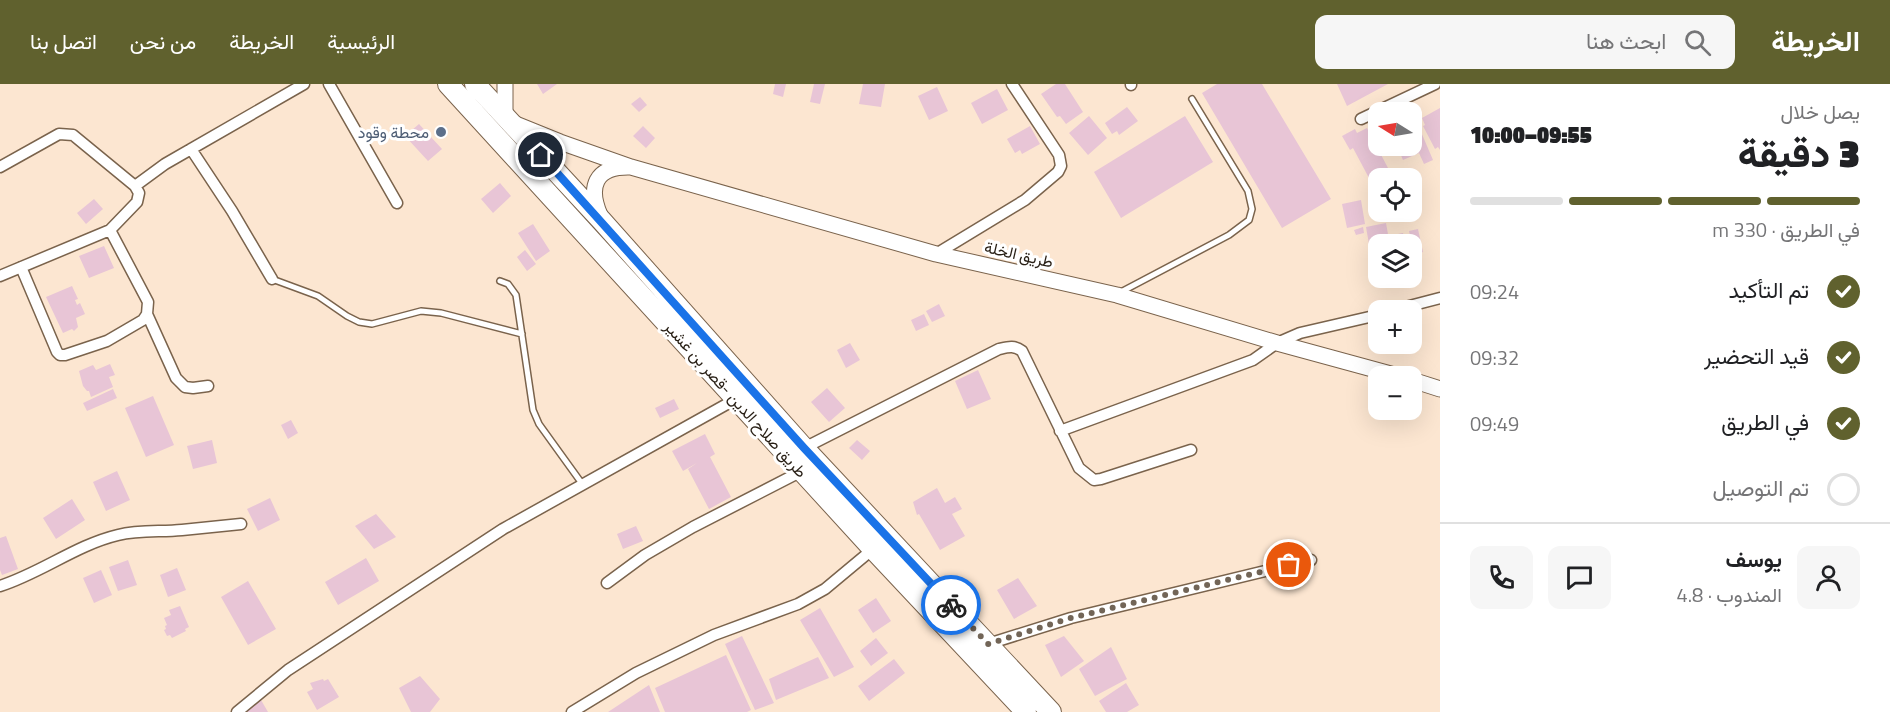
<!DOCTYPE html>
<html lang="ar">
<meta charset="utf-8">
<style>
:root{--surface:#fff;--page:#f6f6f6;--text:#202124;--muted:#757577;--line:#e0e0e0;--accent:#60612e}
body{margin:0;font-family:"Titillium Web",Vazirmatn,sans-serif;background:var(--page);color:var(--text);direction:rtl;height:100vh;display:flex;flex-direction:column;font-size:22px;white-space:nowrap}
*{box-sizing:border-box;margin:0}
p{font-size:20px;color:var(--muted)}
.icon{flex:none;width:33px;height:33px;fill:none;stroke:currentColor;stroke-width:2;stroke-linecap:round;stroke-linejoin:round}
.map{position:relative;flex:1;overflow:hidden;direction:ltr}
.panel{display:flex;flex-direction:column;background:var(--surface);width:450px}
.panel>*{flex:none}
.needle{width:39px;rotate:281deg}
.buttons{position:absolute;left:1368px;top:18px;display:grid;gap:12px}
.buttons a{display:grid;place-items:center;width:54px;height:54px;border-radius:12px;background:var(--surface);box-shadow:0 6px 24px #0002;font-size:30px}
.pin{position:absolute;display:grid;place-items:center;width:51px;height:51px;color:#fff;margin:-26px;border:3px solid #fff;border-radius:50%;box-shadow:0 2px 6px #0007}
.courier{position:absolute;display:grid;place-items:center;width:60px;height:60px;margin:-30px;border:4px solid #1a73e8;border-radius:50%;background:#fff;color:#222;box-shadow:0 2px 8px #0007}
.head em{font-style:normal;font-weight:800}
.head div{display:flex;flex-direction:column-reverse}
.head{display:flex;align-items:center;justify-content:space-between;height:102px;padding:0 30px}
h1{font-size:39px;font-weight:800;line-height:45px}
.bar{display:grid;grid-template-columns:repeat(4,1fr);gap:9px 6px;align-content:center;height:72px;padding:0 30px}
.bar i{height:8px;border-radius:4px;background:var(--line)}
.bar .on{background:var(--accent)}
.bar p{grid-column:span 4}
.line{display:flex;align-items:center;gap:15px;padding:0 30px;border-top:2px solid var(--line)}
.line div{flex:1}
.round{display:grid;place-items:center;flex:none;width:63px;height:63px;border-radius:12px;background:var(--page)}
ol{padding:0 30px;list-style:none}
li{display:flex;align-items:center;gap:18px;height:66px}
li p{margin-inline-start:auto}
li .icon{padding:6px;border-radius:50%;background:var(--accent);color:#fff;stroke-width:4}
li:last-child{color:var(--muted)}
li i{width:33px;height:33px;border:3px solid var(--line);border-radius:50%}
header{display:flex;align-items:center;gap:36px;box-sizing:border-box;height:84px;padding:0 30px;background:var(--accent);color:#fff}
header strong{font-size:28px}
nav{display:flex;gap:33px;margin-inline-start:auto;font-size:21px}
.search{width:420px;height:54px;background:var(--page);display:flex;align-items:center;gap:15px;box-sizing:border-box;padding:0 21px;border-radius:12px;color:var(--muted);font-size:22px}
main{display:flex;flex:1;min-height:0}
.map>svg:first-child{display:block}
.building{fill:#e8c5d6}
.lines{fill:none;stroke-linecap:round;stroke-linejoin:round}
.lane-casing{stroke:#7a634c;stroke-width:8}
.street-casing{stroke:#7a634c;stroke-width:13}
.secondary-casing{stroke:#7a634c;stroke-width:17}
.highway-casing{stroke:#7a634c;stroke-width:22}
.lane{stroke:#fff;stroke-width:5}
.street{stroke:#fff;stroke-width:10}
.secondary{stroke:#fff;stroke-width:15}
.highway{stroke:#fff;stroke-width:20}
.done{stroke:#726557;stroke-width:6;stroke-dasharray:0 10.8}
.route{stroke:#1a73e8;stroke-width:8}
.service-dot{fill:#5c6f8a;stroke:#fff;stroke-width:2}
.labels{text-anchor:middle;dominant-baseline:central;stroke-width:6;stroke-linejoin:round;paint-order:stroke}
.service-label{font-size:16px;fill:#4e5e75;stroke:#fff;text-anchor:end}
.street-label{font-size:16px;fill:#281f15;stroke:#fff}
</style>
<header>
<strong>الخريطة</strong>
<div class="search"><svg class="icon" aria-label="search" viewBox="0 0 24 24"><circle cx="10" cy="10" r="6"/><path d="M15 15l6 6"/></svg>ابحث هنا</div>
<nav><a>الرئيسية</a><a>الخريطة</a><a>من نحن</a><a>اتصل بنا</a></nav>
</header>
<main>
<section class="panel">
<div class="head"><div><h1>3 دقيقة</h1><p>يصل خلال</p></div><em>09:55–10:00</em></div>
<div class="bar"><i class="on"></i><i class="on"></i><i class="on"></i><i></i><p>في الطريق · 330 m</p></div>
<ol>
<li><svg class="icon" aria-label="check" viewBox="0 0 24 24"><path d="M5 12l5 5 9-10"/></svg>تم التأكيد<p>09:24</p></li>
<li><svg class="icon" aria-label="check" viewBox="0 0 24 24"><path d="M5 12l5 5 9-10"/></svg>قيد التحضير<p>09:32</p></li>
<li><svg class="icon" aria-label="check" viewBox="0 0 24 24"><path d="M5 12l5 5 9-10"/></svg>في الطريق<p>09:49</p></li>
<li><i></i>تم التوصيل</li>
</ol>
<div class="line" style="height:108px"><a class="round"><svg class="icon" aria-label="person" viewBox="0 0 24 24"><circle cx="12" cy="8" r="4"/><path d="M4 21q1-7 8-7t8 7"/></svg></a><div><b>يوسف</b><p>المندوب · 4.8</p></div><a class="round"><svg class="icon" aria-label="chat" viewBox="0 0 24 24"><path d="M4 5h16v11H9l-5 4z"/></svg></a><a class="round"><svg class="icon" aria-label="phone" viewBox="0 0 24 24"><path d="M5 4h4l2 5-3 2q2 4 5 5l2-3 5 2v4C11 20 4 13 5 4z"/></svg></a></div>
</section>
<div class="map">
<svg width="1440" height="628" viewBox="0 0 1440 628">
<rect width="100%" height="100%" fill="#fce6d1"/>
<path class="building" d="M537 0H557L543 10Z
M775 0H786L783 13 773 10Z
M814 0H825L820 20 810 18Z
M863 0H885L881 23 859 20Z
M1056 0H1065L1083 28 1066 40 1060 32 1057 33 1041 10Z
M1217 0H1262L1331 115 1282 144 1202 9Z
M1337 0H1388L1347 22Z
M937 3 948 27 929 36 918 12Z
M997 5 1008 26 982 40 971 19Z
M640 13 647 21 639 28 631 20Z
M1127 23 1138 37 1119 51 1117 47 1112 50 1105 39Z
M1440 24V66L1438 63 1435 65 1423 42 1425 41 1422 34Z
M1089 32 1107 54 1088 71 1069 49Z
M1185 32 1213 78 1121 134 1094 88Z
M419 40 442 65 428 77 405 52Z
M643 42 655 54 646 64 633 52Z
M1030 42 1040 60 1022 70 1020 66 1015 69 1007 55Z
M1412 42 1415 51 1421 48 1433 76 1424 80 1419 69 1403 76 1397 62H1412Z
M1367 44 1388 84 1369 94 1353 64 1350 66 1342 52 1355 45 1357 49Z
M500 99 511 112 493 129 481 115Z
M1416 107 1421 130 1392 136 1390 128H1412V108Z
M94 115 103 125 86 140 77 129Z
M1361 116 1365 140 1347 144 1342 120Z
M1386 139 1389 156 1369 160 1366 143Z
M533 140 550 167 536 177 518 149Z
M1363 143 1364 149 1356 151 1354 146Z
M1418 145 1423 168 1412 171V160H1395L1393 151 1403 149 1404 154 1410 152 1409 147Z
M104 162 114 184 89 194 79 172Z
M525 166 536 180 527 187 517 173Z
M72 202 78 215 75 216 77 221 80 219 85 230 76 234 78 243 74 247 72 245 63 249 46 213Z
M939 220 945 232 932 238 926 227Z
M924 230 929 241 916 247 911 236Z
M850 259 860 276 846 284 837 266Z
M110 280 115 291 109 293 113 303 91 313 89 307H87L83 302 79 287 93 281 96 286Z
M978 286 991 315 967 325 955 297Z
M827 304 845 324 829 338 811 318Z
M113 305 117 314 87 327 83 319Z
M153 312 174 361 146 373 125 324Z
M674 315 679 325 660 334 655 324Z
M291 336 298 349 288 355 281 341Z
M705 350 715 370 710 373 731 413 709 425 688 385 697 379 683 387 672 367Z
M212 356 217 379 193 385 187 362Z
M857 356 870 367 862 376 849 364Z
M117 387 130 416 106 427 93 398Z
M937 404 945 419 955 413 962 425 952 430 965 452 940 466 919 430 917 431 913 418Z
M270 414 280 436 258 447 247 425Z
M72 415 85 436 56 455 43 434Z
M376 430 396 453 374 465 355 442Z
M636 442 643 457 623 465 617 450Z
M6 452 18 485 2 491 0 486V454Z
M366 474 379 497 338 521 325 498Z
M128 476 137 501 118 507 109 483Z
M177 484 186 506 168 513 160 491Z
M101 486 112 511 94 519 83 494Z
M1018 494 1037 522 1014 535 997 506Z
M248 497 276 545 248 561 221 513Z
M876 514 891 537 873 549 858 526Z
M180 522 189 543 185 545 186 547 172 554 170 551 167 552 164 546 166 545 165 542 167 541 164 534 171 531 169 526Z
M820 524 854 583 834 593 800 536Z
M742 552 774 619 755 626 725 560Z
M1064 552 1084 577 1061 593 1045 561Z
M876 554 888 569 871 582 860 567Z
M1111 563 1127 595 1095 612 1079 585Z
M726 571 751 626 747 628H665L655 604Z
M818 573 829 594 776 616 769 595Z
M894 575 905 589 869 617 858 602Z
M420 592 440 615 430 628H411L399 604Z
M323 595 324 597 328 595 339 613 317 626 307 608 313 605 310 599Z
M1126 599 1139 621 1127 628H1106L1099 617Z
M649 601 660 628H608Z
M261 616 268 628H242Z"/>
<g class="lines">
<g class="lane-casing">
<path id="lane" d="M272 195 318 212 347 232 359 238 372 240 421 227 441 229 522 250
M500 197 508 200 516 211 533 326 539 340 583 401
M1119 209 1229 151 1249 136 1252 125 1248 107 1192 15"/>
</g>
<g class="street-casing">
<path id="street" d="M329 0 397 119
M1131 0V1
M1361 35 1435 0
M191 65 232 127 272 195
M0 83 59 50 73 51 135 102
M110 146 148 218 147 230 176 294 185 303 193 304 208 302
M936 170 1025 116 1058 88 1061 82 1059 71 1012 0
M21 183 57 268 60 271H65L107 257 143 236 147 230
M0 192 110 146 137 118 139 109 135 102 165 80 304 0
M1394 226 1440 214
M1060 347 1253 276 1277 259 1300 249 1378 231
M804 364 999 265C1008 263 1014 261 1022 267L1079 384 1094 396 1101 395 1191 366
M607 499 645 471 693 443 802 387
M0 502C41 489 76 461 118 451 139 446 160 448 182 446 202 444 222 442 241 440
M988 560 1071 534 1311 476
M237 628 288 586 503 445 736 315
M572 628 636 589 714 551 798 520 825 505 873 465"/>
</g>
<g class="secondary-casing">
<path id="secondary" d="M505 33V0
M513 39 560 58 631 83 936 170 1117 211 1277 259 1398 292
M600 131C588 103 595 83 628 83
M1412 296 1440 305"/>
</g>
<g class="highway-casing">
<path id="highway" d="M448 0 873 465 1026 628
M475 0 602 137 804 364 1051 628"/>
</g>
<use href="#lane" class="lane"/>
<use href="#street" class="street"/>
<use href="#secondary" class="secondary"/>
<use href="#highway" class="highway"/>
</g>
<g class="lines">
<path class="done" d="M951 521 988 560 1071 534 1289 481"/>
<path class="route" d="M541 71 804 364 951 521"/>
</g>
<circle class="service-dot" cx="441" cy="48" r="6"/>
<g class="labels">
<g class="service-label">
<text x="429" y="48">محطة وقود</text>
</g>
<g class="street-label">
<text transform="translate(1019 170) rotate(13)">طريق الخلة</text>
<text transform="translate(736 315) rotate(48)">طريق صلاح الدين -قصر بن غشير</text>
</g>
</g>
</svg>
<div class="buttons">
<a><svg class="needle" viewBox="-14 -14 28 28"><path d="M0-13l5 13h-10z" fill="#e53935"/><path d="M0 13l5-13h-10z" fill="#757577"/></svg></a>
<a><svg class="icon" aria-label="locate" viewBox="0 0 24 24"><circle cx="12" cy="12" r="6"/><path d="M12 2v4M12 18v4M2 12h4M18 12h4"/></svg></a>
<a><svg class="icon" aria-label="layers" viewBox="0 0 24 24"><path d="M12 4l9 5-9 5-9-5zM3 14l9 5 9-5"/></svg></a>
<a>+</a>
<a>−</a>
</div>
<div class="pin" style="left:1289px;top:481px;background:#ea580c"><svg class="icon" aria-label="bag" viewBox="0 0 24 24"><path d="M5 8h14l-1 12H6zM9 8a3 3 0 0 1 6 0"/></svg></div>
<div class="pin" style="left:541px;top:71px;background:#1f2937"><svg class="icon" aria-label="home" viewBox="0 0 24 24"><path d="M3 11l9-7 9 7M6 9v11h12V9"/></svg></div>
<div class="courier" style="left:951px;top:521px"><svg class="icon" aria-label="bike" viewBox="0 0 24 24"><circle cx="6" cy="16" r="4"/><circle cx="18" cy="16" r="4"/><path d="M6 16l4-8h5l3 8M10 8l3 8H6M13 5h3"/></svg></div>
</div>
</main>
